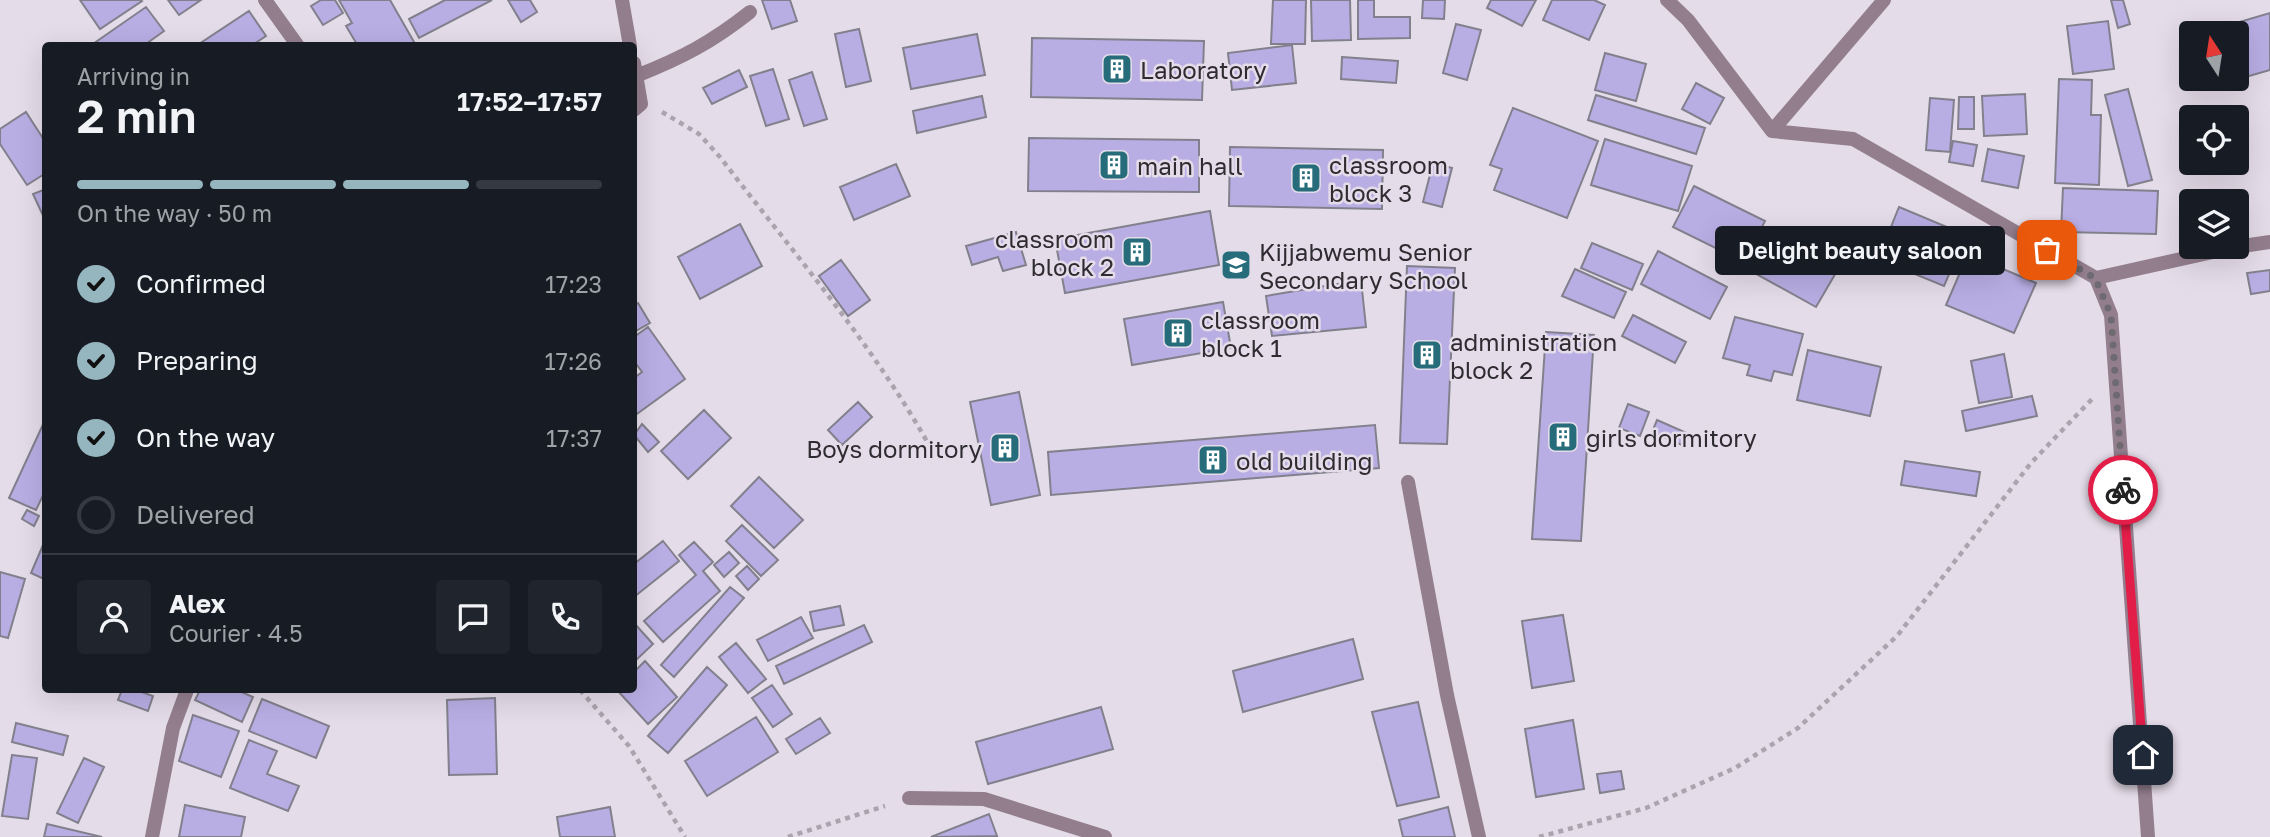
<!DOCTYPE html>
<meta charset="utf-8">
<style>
:root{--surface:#171b24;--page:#20242c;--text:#f1f3f6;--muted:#9ea1a6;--line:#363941;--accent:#96b6bf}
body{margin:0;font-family:"Golos Text",sans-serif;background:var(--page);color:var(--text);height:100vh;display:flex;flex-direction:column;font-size:26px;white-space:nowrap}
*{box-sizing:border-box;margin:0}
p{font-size:23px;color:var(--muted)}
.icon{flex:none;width:38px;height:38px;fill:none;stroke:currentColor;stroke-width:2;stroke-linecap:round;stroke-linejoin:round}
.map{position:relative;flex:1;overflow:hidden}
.sheet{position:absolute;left:42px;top:42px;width:595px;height:651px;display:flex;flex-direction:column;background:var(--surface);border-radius:7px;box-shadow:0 7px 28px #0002}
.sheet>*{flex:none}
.needle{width:46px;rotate:348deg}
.buttons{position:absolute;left:2179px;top:21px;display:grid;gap:14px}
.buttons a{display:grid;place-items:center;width:70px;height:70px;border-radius:7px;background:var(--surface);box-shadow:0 7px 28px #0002;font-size:35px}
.pin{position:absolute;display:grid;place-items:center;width:60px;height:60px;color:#fff;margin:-30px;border-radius:14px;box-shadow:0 4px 10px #0006}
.courier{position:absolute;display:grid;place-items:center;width:70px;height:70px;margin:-35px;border:5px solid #e11d48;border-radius:50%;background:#fff;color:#222;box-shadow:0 2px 9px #0007}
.bubble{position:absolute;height:49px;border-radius:7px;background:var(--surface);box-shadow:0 7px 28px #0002;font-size:23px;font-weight:600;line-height:49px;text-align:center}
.overview em{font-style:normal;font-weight:600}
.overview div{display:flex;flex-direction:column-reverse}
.overview{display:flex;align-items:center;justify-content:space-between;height:119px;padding:0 35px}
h1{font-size:46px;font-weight:600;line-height:52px}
.bar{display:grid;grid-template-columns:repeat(4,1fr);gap:10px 7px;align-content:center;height:84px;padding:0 35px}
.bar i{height:9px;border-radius:5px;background:var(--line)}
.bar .selected{background:var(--accent)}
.bar p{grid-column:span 4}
.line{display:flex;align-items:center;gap:18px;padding:0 35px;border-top:2px solid var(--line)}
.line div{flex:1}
.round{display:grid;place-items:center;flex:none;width:74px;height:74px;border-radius:7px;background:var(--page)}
ol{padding:0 35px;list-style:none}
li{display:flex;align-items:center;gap:21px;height:77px}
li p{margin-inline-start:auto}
li .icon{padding:7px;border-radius:50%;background:var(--accent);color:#111;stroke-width:4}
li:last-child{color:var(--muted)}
li i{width:38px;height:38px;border:4px solid var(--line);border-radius:50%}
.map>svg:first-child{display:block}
.building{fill:#b9aee4;stroke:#83808d;stroke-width:2}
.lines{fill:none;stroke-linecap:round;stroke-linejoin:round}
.path{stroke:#aba4af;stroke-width:4.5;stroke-dasharray:5 5;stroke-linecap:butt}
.minor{stroke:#937e8e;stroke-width:14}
.done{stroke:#6e6a71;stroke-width:7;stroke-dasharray:0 12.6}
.route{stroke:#e11d48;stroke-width:9}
.labels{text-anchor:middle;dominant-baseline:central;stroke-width:5;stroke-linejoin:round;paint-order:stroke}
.poi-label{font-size:24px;fill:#2f2c31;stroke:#e4dce9;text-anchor:start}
</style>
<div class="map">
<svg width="2270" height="837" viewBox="0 0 2270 837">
<rect width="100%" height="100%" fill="#e4dce9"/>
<path class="building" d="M80 0H141L142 1 100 29Z
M168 0H201L179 15Z
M321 0H335L343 13 323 25 311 6Z
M339 0H390L414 42 408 46H358L346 26 352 23Z
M445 0H492L419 38 409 19Z
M508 0H530L537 12 521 22Z
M762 0H790L797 21 772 29Z
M1273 0H1306L1305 44H1271Z
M1311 0H1350L1351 40 1312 41Z
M1358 0H1374V17H1410V38L1358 39Z
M1423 0H1445L1444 19 1422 18Z
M1491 0H1536L1522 26 1487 8Z
M1552 0H1594L1605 5 1589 40 1543 20Z
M2111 0H2123L2130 24 2118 28Z
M146 7 164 31 143 46H90Z
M249 11 266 36 251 46H196Z
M2270 13V70L2242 78 2236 61V33H2228L2226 26Z
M2108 21 2114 69 2073 74 2067 26Z
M1456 24 1481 30 1467 80 1443 73Z
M859 29 871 81 846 87 835 34Z
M977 34 985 75 911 89 903 48Z
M1032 38 1204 41 1202 100 1031 97Z
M1292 45 1296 83 1232 90 1228 53Z
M1605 53 1646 64 1636 101 1595 90Z
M1342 57 1398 61 1396 83 1341 79Z
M773 69 789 119 766 126 750 76Z
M739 70 747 87 712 104 703 88Z
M812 72 827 119 804 126 789 80Z
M2059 79 2092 80 2091 115H2101L2099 185 2055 183Z
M1696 83 1724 98 1710 124 1682 109Z
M2128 89 2152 180 2128 186 2105 95Z
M2025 94 2027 134 1984 136 1982 96Z
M1596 95 1705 128 1696 154 1588 120Z
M982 96 986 117 917 133 913 111Z
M1959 97H1974V129H1958Z
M1930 98 1954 100 1950 152 1926 150Z
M1513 108 1598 141 1567 218 1494 190 1502 169 1490 165Z
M26 112 46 143V173L27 185 0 144V129Z
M1029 138 1199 140V192L1028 191Z
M1605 139 1692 166 1678 211 1591 185Z
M1953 141 1977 145 1973 166 1949 162Z
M1230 147 1383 150 1382 209 1229 206Z
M1988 149 2024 156 2018 188 1982 181Z
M1433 163 1452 168 1442 207 1423 202Z
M896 164 910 196 854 220 840 187Z
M1694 186 1765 221 1744 262 1673 227Z
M2063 188 2158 191 2156 234 2061 232Z
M46 189V222L33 194Z
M1899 207 1966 235 1944 286 1878 259Z
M1210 211 1219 265 1065 293 1055 239Z
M740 224 762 266 700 299 678 257Z
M1776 227 1841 264 1816 307 1751 271Z
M1016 232 1026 265 1003 271 998 257 972 265 966 246Z
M1592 243 1643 264 1632 290 1581 268Z
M1658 251 1727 287 1710 319 1641 284Z
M1968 254 2036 283 2014 333 1946 305Z
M841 260 870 300 848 316 819 276Z
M1407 266 1455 268 1447 444 1400 443Z
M1575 269 1626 292 1614 318 1562 296Z
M2270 270V291L2251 294 2247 273Z
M1361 280 1366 327 1272 336 1266 296Z
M1223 302 1231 348 1132 365 1124 319Z
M638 303 650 323 634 332V305Z
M1633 315 1686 342 1675 363 1622 336Z
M1735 317 1803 334 1792 375 1774 371 1771 381 1747 375 1750 365 1723 358Z
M648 327 685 379 634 416V378L642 372 634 361V337Z
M1546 332 1594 335 1581 541 1532 539Z
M1808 350 1881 367 1870 416 1797 400Z
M2004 354 2012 397 1979 403 1971 361Z
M1019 392 1040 495 991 505 970 402Z
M2032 396 2037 416 1966 431 1962 411Z
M858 402 872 417 842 445 828 430Z
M1628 404 1649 412 1640 436 1619 428Z
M704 410 731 438 688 479 661 451Z
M46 418V489L36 510 9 498Z
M1657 420 1689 434 1684 446 1652 432Z
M642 424 659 442 648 452 634 435Z
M1375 425 1379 468 1051 495 1048 452Z
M1905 461 1980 472 1976 496 1901 485Z
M759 477 803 520 774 548 731 506Z
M27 510 39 516 34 526 22 519Z
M742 525 778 560 761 576 726 541Z
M663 541 679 561 634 597V564Z
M694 542 713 562 703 571 720 591 663 642 644 621 696 575 679 555Z
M43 545 46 546V580L31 573Z
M729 552 739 563 724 577 714 565Z
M747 566 759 579 748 590 736 576Z
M0 572 25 579 8 638 0 636Z
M730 587 744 598 674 677 661 665Z
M840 606 844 625 814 631 810 612Z
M1563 615 1574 681 1532 688 1522 621Z
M801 617 813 638 768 661 757 640Z
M634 623 653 644 634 662Z
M864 625 872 642 784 684 776 666Z
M1353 639 1363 679 1243 712 1233 671Z
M736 643 766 679 748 693 719 657Z
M645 661 677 697 648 724 617 690H634V672Z
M707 667 727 685 668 753 648 736Z
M772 685 792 714 773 727 752 698Z
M122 690H136L153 696 148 711 118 700Z
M200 690H237L253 697 242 722 195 700Z
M495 698 497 774 449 775 447 700Z
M262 699 329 726 316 758 249 731Z
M1418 702 1439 797 1397 806 1372 712Z
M1101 707 1113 749 988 784 976 742Z
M193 715 239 731 221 777 179 761Z
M756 717 778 752 707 796 685 761Z
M820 718 830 733 796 754 786 739Z
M1573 720 1584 789 1536 797 1525 729Z
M16 723 68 736 63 755 12 742Z
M249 740 277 751 267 774 299 786 288 811 230 788Z
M12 755 37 758 28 819 2 816Z
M84 758 104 767 78 823 57 813Z
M1621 771 1624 789 1600 793 1597 774Z
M185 805 245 817 241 837H179Z
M610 807 615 837H560L557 817Z
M1448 807 1455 837H1403L1399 820Z
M989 814 997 836 931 837Z
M47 824 102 837H44Z"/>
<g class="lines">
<path class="path" d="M662 112 699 134 720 157C792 251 871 342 929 445
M580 690 629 746 685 837
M788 837 885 806
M1539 837 1646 808 1735 768 1798 728 1897 636 2031 463 2093 398"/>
<path class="minor" d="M265 0 298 46
M622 0 630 46
M1667 0 1688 20 1772 131 1853 139 2096 278 2111 315 2148 837
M634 63 641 104 634 110
M636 76C682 58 712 42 750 12
M1772 131 1884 0
M2236 247 2270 242
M2096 278 2235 247
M1408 482 1447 695 1479 837
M909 798 984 799 1105 837
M152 837 173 728 187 690"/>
</g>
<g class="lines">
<path class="done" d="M2047 250 2095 278 2111 315 2123 490"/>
<path class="route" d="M2123 490 2143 755"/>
</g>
<defs>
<g id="building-square" transform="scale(1.575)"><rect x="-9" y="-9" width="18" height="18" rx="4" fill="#266c7b" stroke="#e4dce9"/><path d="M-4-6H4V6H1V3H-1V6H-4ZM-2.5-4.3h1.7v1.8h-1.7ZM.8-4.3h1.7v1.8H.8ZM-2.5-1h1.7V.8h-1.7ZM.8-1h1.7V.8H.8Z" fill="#fff"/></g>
<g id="school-square" transform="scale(1.575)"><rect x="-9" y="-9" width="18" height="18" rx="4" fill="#266c7b" stroke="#e4dce9"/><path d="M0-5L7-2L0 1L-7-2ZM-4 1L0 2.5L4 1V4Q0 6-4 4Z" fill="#fff"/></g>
</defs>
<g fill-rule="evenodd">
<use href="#building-square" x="1117" y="69"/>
<use href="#building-square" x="1114" y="165"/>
<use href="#building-square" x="1306" y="178"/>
<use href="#building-square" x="1137" y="252"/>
<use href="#school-square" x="1236" y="265"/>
<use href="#building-square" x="1178" y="333"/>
<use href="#building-square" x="1427" y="355"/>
<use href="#building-square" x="1563" y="437"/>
<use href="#building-square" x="1005" y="448"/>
<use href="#building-square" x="1213" y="460"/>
</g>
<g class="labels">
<g class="poi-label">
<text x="1140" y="69">Laboratory</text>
<text x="1329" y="164">classroom<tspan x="1329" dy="28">block 3</tspan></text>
<text x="1137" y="165">main hall</text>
<text x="1114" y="238" text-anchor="end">classroom<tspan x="1114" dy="28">block 2</tspan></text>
<text x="1259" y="251">Kijjabwemu Senior<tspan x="1259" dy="28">Secondary School</tspan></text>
<text x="1201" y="319">classroom<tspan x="1201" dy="28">block 1</tspan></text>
<text x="1450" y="341">administration<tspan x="1450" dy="28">block 2</tspan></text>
<text x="1586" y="437">girls dormitory</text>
<text x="982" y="448" text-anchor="end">Boys dormitory</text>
<text x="1236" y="460">old building</text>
</g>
</g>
</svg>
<div class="buttons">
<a><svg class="needle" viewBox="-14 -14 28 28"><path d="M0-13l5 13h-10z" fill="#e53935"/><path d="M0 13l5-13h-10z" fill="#9ea1a6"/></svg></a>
<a><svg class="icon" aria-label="locate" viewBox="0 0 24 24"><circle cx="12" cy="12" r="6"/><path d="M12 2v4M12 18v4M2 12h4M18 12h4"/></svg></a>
<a><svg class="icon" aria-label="layers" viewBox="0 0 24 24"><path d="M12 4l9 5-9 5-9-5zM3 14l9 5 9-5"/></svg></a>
</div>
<div class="pin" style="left:2047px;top:250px;background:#ea580c"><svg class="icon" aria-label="bag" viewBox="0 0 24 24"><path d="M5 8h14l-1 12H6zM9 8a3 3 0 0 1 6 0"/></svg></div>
<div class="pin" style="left:2143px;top:755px;background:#1f2937"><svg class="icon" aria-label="home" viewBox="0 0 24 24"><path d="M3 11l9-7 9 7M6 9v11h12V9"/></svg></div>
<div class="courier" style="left:2123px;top:490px"><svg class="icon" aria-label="bike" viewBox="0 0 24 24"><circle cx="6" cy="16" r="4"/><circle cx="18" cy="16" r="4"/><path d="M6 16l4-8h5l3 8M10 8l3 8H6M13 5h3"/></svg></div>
<div class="bubble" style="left:1715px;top:226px;width:290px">Delight beauty saloon</div>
<section class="sheet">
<div class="overview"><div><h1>2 min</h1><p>Arriving in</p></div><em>17:52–17:57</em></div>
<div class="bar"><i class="selected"></i><i class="selected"></i><i class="selected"></i><i></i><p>On the way · 50 m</p></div>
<ol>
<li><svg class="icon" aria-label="check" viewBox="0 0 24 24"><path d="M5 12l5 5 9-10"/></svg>Confirmed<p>17:23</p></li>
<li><svg class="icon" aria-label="check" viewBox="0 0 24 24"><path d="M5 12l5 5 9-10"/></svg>Preparing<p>17:26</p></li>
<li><svg class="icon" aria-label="check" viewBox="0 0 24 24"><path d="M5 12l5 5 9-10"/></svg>On the way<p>17:37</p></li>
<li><i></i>Delivered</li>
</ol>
<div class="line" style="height:126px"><a class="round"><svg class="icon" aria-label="person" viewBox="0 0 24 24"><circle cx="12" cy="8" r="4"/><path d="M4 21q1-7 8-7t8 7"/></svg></a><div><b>Alex</b><p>Courier · 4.5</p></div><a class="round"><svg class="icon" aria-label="chat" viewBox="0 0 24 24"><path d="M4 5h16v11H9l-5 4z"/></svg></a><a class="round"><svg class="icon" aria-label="phone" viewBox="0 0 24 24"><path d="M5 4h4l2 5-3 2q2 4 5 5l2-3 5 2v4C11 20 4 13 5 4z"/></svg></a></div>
</section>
</div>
